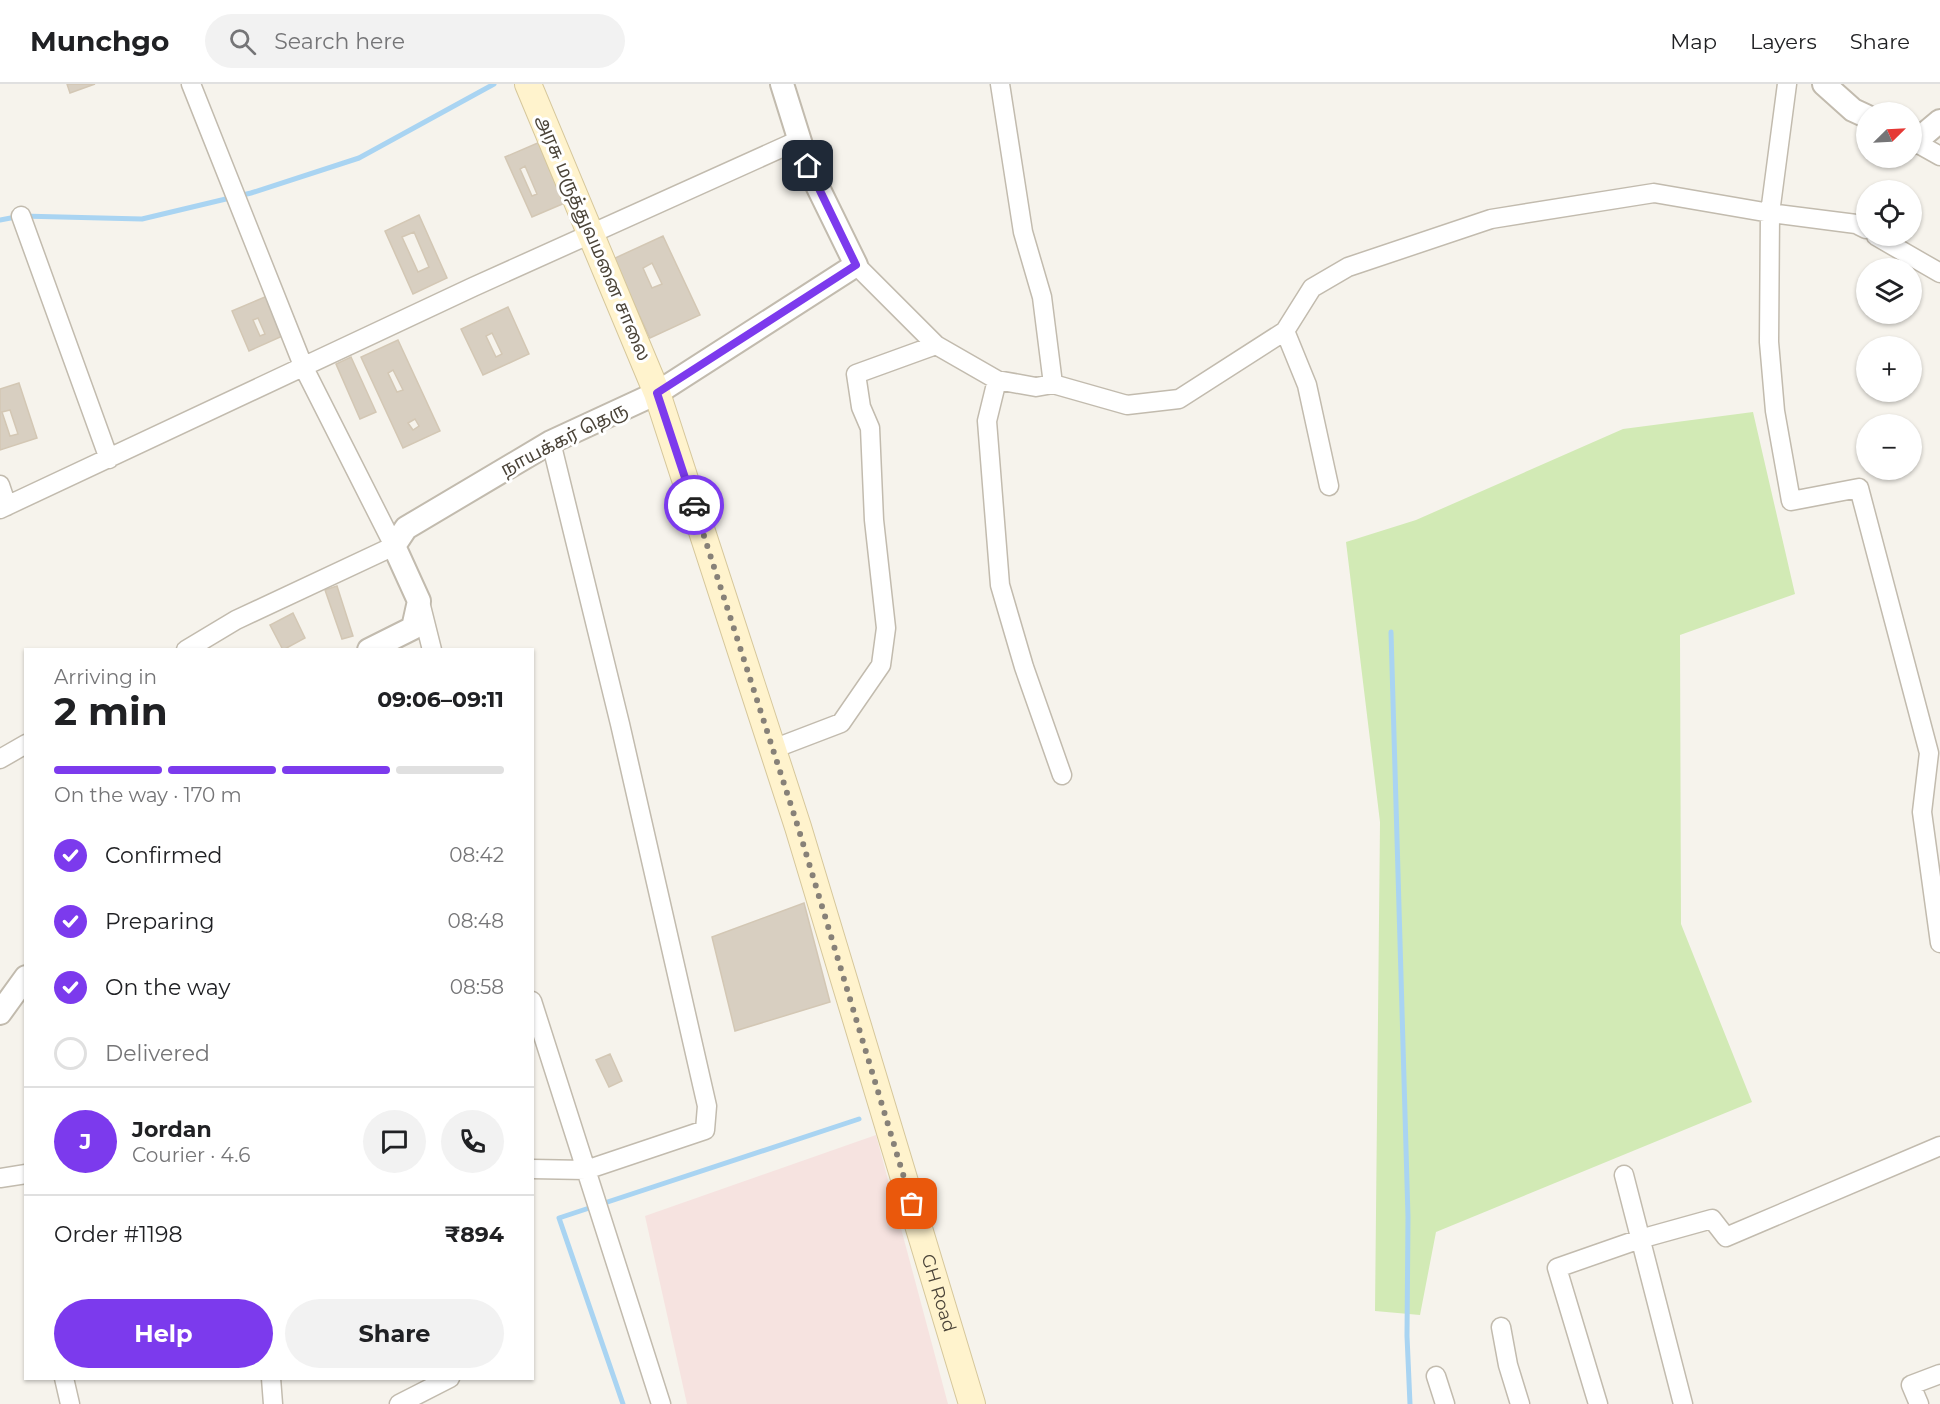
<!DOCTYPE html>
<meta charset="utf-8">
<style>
:root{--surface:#fff;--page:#f2f2f2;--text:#202124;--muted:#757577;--line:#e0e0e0;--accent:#7c3aed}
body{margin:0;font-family:Montserrat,"Noto Sans Tamil",sans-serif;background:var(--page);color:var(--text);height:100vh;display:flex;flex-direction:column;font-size:22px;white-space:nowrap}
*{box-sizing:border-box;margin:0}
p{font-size:20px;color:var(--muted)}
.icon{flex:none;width:33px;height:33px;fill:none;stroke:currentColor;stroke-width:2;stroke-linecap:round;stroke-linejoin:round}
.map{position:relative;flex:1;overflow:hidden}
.drawer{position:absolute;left:24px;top:564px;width:510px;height:732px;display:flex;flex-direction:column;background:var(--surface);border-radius:0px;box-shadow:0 2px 4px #0004}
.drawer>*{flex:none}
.needle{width:39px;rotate:66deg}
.tools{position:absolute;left:1856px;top:18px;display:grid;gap:12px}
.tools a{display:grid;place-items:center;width:66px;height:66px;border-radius:50%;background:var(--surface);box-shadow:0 2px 4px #0004;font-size:30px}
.pin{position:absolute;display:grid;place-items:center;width:51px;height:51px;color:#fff;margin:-26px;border-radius:12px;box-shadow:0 3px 9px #0006}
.courier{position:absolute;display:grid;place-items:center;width:60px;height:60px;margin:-30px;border:4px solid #7c3aed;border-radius:50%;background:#fff;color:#222;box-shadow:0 2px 8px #0007}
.head em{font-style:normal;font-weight:700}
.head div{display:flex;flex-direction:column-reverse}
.head{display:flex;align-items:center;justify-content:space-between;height:102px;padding:0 30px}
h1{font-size:39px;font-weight:700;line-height:45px}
.bar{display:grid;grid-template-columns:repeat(4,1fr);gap:9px 6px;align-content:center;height:72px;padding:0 30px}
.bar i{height:8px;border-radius:4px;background:var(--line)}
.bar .selected{background:var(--accent)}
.bar p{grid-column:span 4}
.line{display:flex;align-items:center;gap:15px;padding:0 30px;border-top:2px solid var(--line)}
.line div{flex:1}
.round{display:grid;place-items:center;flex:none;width:63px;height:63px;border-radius:32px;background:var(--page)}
ol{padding:0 30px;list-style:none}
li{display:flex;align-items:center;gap:18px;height:66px}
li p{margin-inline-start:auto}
li .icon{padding:6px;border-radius:50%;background:var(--accent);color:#fff;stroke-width:4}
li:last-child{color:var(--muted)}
li i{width:33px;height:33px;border:3px solid var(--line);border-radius:50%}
.button{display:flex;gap:12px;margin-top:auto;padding:12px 30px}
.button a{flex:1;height:69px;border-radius:36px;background:var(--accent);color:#fff;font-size:24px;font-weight:700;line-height:69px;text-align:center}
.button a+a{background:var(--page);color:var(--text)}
header{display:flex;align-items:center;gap:36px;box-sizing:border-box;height:84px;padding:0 30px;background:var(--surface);border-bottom:2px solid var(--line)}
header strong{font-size:28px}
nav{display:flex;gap:33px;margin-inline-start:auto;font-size:21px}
.search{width:420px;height:54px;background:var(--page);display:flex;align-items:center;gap:15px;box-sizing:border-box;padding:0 21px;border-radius:33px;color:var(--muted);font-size:22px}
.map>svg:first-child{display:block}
.medical{fill:#f6e3e0}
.green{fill:#d2eab5}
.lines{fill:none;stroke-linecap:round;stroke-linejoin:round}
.stream{stroke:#a9d4f2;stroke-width:5}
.building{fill:#d8cfc1;stroke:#d3c7b4;stroke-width:1.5;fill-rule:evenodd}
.minor-casing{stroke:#c2bbae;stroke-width:21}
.tertiary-casing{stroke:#c2bbae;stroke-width:26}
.secondary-casing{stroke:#d6c79b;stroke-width:28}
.minor{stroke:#fff;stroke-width:18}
.tertiary{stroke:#fff;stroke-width:22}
.secondary{stroke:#fff3cd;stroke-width:26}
.done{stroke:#878178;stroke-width:6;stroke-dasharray:0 10.8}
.route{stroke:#7c3aed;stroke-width:8}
.labels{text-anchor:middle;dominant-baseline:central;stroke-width:6;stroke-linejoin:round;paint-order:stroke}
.street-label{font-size:18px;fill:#4b4439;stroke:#fff}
</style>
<header>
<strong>Munchgo</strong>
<div class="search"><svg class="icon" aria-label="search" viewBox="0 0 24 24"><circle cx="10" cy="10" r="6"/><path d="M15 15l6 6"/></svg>Search here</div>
<nav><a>Map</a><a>Layers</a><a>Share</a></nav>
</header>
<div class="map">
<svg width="1940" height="1320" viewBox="0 0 1940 1320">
<rect width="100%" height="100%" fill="#f6f3ec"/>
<path class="medical" d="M876 1051 948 1320H687L645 1132Z"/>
<path class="green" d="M1753 328 1795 510 1680 551 1681 840 1752 1018 1436 1148 1420 1231 1375 1227 1380 738 1346 458 1416 436 1623 345Z"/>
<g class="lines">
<path class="stream" d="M0 136 21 132 142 135 251 109 359 74 494 0
M1391 548 1408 1133 1407 1252 1410 1320
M623 1320 559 1134 859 1035"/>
</g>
<path class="building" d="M67 0H95L70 9Z
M540 58 567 118 532 133 505 73ZM525 82 537 110 532 112 520 85Z
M419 131 447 194 413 210 385 147ZM414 148 429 183 418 188 402 153Z
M663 152 700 231 650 254 613 175ZM652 179 662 200 652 204 643 184Z
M272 210 289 249 249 267 232 227ZM258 234 265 250 260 252 253 236Z
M508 223 529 270 483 291 461 245ZM492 249 502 270 496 273 486 252Z
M398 256 440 347 403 364 361 273ZM393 286 403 306 397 308 388 289ZM415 335 419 342 413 346 408 339Z
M351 273 376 328 360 335 336 280Z
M19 299 37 354 0 366V305ZM10 326 18 350 10 352 2 328Z
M337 502 353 552 342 555 325 506Z
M293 529 305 554 283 566 270 541Z
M804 819 830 918 735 947 712 853Z
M610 970 622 997 609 1003 596 976Z"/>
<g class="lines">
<g class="minor-casing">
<path id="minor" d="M1000 0 1023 148 1042 213 1053 300
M1787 0 1770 129 1856 140 1866 145
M1915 58 1940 72
M21 132 109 375
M1876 152 1940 189
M1285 247 1307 301 1329 402
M936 261 997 296 1036 303 1053 300 1127 321 1179 315 1285 247 1312 204 1348 183 1491 135 1654 109 1770 129 1769 258 1775 327 1791 417 1859 404 1929 669 1922 728 1940 859
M997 296 987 337 1000 501 1024 583 1062 691
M0 401 7 422
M0 425 473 203 799 56
M420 518 432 566
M186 566 236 536 394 462 304 284 191 0
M773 665 841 639 881 581 886 544 874 436 870 344 861 323 856 290 936 261 856 181
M0 675 26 660
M532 917 661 1320
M532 1085 586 1086 705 1046 707 1022 620 640 551 358
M1624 1091 1683 1320
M0 1094 26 1090
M1501 1243 1508 1281 1520 1320
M1436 1292 1445 1320
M64 1294 70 1320
M271 1294 273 1320
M399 1320 450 1294
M1598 1320 1557 1184 1640 1155 1712 1135 1726 1153 1940 1062
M1919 1320 1911 1301 1940 1290"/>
</g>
<g class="tertiary-casing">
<path id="tertiary" d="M1824 0 1853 26 1866 32
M1911 56 1915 58 1940 37
M369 566 413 544 419 517 394 462 406 444 551 358 657 309 856 181 808 83 782 0
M0 929 26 893"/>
</g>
<g class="secondary-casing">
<g id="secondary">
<path id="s1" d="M528 0 657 309 798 743 972 1320"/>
</g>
</g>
<use href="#minor" class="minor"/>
<use href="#tertiary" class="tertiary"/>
<use href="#secondary" class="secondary"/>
</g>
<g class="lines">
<path class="done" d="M694 421 798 743 912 1120"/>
<path class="route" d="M694 421 657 309 856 181 808 82"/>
</g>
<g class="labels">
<g class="street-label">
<text transform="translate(593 154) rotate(67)">அரசு மருத்துவமனை சாலை</text>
<text transform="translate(564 355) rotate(-27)">நாயக்கர் தெரு</text>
<text stroke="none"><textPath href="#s1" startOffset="1278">GH Road</textPath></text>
</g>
</g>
</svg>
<div class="tools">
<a><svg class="needle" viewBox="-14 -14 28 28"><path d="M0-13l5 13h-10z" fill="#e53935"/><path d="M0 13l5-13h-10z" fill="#757577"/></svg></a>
<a><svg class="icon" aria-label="locate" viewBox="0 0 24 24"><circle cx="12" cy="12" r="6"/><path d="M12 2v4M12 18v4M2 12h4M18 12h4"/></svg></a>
<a><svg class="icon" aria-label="layers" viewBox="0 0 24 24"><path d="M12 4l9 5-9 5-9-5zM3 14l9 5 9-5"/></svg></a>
<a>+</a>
<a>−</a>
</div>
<div class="pin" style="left:912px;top:1120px;background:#ea580c"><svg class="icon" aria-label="bag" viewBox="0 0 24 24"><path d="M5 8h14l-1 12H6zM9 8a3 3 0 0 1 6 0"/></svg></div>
<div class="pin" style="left:808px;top:82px;background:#1f2937"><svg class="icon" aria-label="home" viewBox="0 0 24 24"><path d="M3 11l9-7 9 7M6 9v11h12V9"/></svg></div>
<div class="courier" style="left:694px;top:421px"><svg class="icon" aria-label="car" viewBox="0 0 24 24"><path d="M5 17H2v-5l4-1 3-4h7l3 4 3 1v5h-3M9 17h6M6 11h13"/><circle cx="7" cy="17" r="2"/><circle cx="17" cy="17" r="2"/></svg></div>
<section class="drawer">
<div class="head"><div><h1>2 min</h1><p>Arriving in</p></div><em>09:06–09:11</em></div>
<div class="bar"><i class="selected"></i><i class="selected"></i><i class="selected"></i><i></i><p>On the way · 170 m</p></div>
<ol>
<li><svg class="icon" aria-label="check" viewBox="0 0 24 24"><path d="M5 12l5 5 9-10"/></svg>Confirmed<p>08:42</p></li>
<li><svg class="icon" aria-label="check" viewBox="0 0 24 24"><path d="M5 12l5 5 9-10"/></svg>Preparing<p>08:48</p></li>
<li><svg class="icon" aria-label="check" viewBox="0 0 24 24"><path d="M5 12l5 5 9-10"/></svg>On the way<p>08:58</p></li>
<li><i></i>Delivered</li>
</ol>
<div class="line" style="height:108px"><b class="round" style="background:var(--accent);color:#fff">J</b><div><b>Jordan</b><p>Courier · 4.6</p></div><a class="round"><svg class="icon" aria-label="chat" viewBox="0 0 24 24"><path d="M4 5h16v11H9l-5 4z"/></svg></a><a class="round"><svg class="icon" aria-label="phone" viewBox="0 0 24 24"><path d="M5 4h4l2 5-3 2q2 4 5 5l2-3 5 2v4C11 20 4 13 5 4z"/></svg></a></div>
<div class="line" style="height:78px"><div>Order #1198</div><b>₹894</b></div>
<div class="button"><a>Help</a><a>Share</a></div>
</section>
</div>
